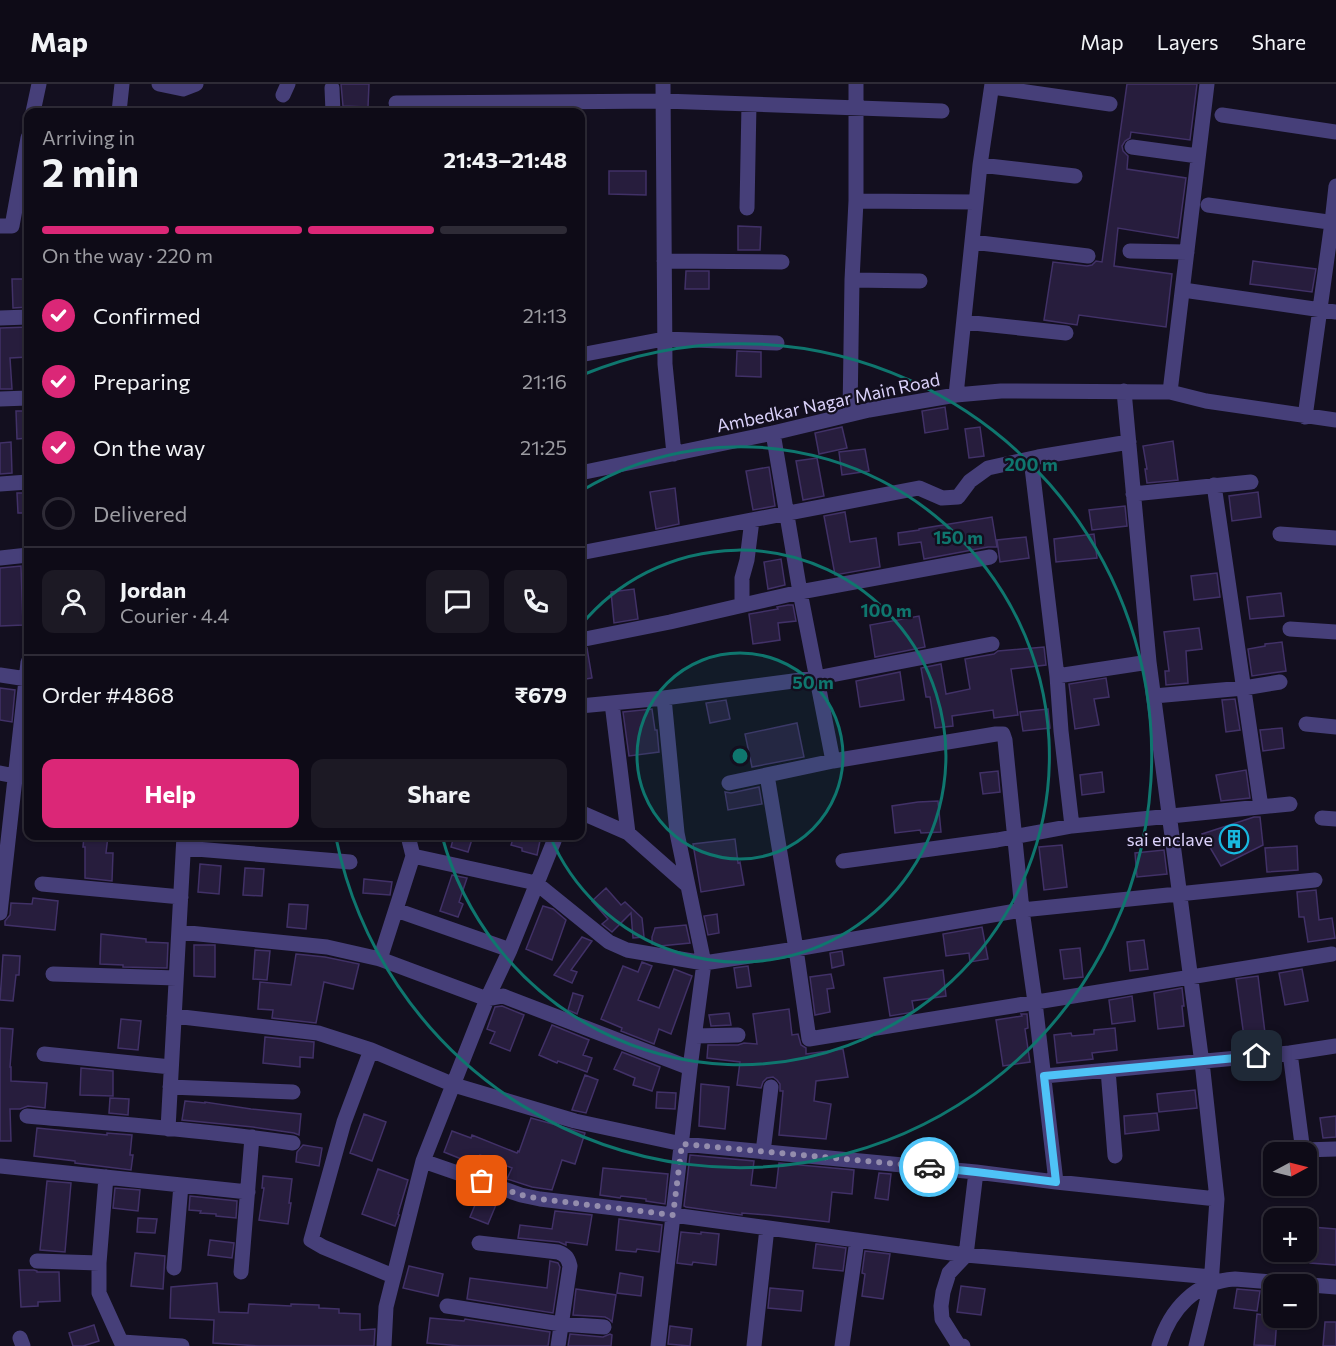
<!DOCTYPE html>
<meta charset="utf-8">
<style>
:root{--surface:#0e0b17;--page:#1c1924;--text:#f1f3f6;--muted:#9b9ba1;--line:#2e2b36;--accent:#db2777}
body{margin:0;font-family:Commissioner,sans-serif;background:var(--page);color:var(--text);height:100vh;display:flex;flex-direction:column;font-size:22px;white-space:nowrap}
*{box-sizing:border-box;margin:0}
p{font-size:20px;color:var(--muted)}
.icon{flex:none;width:33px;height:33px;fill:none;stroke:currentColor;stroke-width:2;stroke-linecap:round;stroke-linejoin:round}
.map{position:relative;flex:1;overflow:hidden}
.details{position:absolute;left:24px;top:24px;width:561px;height:732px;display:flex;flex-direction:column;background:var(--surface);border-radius:12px;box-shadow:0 2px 4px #0004,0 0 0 2px var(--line)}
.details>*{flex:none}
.needle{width:39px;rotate:83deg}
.fabs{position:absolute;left:1263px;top:1058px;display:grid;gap:12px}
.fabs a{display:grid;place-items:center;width:54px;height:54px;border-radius:12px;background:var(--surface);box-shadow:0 2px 4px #0004,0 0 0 2px var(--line);font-size:30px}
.pin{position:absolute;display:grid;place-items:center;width:51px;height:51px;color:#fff;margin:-26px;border-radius:12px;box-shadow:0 3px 9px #0006}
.courier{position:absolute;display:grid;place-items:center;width:60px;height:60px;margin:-30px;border:4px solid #4fc3f7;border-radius:50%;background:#fff;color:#222;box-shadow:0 2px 8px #0007}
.summary em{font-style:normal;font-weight:700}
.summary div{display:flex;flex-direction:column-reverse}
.summary{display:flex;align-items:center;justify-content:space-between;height:102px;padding:0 18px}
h1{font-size:39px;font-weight:700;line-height:45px}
.bar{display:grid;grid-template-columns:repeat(4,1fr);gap:9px 6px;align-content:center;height:72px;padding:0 18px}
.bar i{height:8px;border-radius:4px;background:var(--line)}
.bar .on{background:var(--accent)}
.bar p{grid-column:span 4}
.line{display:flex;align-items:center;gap:15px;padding:0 18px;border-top:2px solid var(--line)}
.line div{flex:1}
.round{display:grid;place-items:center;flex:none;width:63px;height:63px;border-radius:12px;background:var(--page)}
ol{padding:0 18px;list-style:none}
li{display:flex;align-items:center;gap:18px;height:66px}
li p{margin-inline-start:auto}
li .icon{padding:6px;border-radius:50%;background:var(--accent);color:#fff;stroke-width:4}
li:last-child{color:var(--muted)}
li i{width:33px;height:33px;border:3px solid var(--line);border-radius:50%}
.action{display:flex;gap:12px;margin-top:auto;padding:12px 18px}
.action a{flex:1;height:69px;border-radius:12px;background:var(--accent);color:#fff;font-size:24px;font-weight:700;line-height:69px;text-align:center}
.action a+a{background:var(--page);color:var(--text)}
header{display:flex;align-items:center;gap:36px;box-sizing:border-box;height:84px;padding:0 30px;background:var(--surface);border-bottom:2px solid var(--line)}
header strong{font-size:28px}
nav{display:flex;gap:33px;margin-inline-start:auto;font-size:21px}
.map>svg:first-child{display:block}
.building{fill:#271d3d;stroke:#413167;stroke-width:1.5}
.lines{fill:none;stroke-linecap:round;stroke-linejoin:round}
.minor{stroke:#463f79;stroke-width:15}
.done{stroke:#948dad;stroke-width:6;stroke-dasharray:0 10.8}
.route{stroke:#4fc3f7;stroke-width:8}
.ring{fill:none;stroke:#0f766e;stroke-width:3}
.labels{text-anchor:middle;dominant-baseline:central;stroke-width:4.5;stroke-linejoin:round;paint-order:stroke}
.street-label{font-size:18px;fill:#dad1fa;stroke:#130f1f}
.poi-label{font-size:18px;fill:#dad1fa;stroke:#130f1f;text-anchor:end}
.centre{fill:#0f766e;stroke:#130f1f;stroke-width:3}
.ring-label{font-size:18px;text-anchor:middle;font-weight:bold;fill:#0f766e;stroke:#130f1f;stroke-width:4.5;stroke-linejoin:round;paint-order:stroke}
</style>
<header>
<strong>Map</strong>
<nav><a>Map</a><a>Layers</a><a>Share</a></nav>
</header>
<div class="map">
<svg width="1336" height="1262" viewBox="0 0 1336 1262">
<rect width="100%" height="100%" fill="#130f1f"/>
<path class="building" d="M341 0H369L368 23 343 22Z
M1127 0H1197L1190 56 1131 48 1130 54 1125 57 1122 62 1123 67 1128 72 1127 85 1186 94 1178 154 1118 144 1114 182 1172 190 1166 243 1079 231 1077 241 1044 236 1053 178 1087 182 1092 181 1096 177 1102 178Z
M609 87H646V111L609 110Z
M738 142 761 143 760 166H738Z
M1253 177 1316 185 1312 208 1250 200Z
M686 187H709V205H685Z
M12 195H28V223L13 224Z
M28 243V273L10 274 12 305H0V244Z
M737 267 761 268V293L736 292Z
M945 323 948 345 925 349 922 327Z
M16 327H28V354L17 355Z
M842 343 847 364 819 370 815 349Z
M980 343 984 372 969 374 965 345Z
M1173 357 1178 396 1147 399 1145 385H1147L1143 362Z
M11 358 12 389 0 390V359Z
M865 365 869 387 842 391 839 368Z
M817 374 824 412 803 416 796 377Z
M769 383 775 422 753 426 746 387Z
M675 404 679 440 656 445 650 408Z
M1258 408 1261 433 1232 437 1229 412Z
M17 409H28V429H18Z
M1125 422 1127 442 1092 446 1089 426Z
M845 428 850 458 876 454 880 483 835 491 824 432Z
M992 433 997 463H988L924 475 921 458 899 461 898 449 919 446V445Z
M1094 450 1097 474 1056 478 1054 455Z
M1026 453 1029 474 1000 478 997 456Z
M781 475 785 501 768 505 764 478Z
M21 482 23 541 0 542V484Z
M1217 489 1220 513 1194 516 1191 492Z
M634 505 638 535 614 539 611 508Z
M1281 509 1284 532 1250 535 1247 513Z
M788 521H793L796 537 778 539 780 556 753 560 749 530 778 525 777 523Z
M919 532 925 563 875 573 870 541Z
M1199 544 1202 565 1186 567 1188 599 1166 601 1165 587H1169L1164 548Z
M1282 558 1286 587 1252 592 1248 565 1265 562V560Z
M1044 563 1046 581 1011 585 1018 631 994 634 993 626 952 632 953 642 935 644 930 613H926L921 584 941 580 946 610 970 605 965 575 994 570 998 567Z
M587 564 592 594 580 596V566Z
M900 588 904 616 860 623 856 597Z
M1106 594 1109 613 1094 615 1099 641 1075 645 1069 600Z
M0 604 15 606 12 638 0 636Z
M1235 615 1240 646 1226 648 1222 616Z
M726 616 730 635 710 639 706 619Z
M652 625 655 646H657L659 668 629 672 623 628Z
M1048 625 1050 644 1023 647 1020 628Z
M797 639 804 673 752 683 745 650Z
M1282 644 1284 664 1263 667 1260 646Z
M1246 686 1250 714 1221 717 1216 691Z
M998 687 1000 708 983 710 980 689Z
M1102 688 1104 708 1082 711 1080 691Z
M759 703 762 720 728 726 725 708 731 709Z
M938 717 941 748 921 749 920 746 895 749 892 722 918 718Z
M1254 733H1260L1263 761 1221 782 1202 750Z
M84 752H108L106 769H113L112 797 85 794V763H83Z
M454 752H473L468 768 451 763Z
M514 752H541L537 771 522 767V764L511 761Z
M735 755 738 779 740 778 744 801 701 808 693 760Z
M1062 761 1067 803 1044 806 1039 763Z
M1297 762 1298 786 1267 788 1265 764Z
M1164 766 1167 790 1137 793 1135 769Z
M200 780 221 782 219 810 198 808Z
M245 784 264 785 262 812 243 811Z
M452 791 467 794 459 818 463 820 458 833 440 827Z
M364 795 392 798 390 811 363 809Z
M606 804 621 821 625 818 642 834 644 853 633 854 631 829 612 848 602 840 608 835 592 817Z
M1316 806 1319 836 1332 834 1335 854 1308 858 1304 833H1299L1297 808Z
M33 814 58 817 55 846 5 841V837L10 831 11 819 32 820Z
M289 820 308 821 306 845 287 843Z
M543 822 553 825 566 836 552 876 526 865Z
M717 830 719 849 708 851 704 832Z
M686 841 690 859 660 862 652 860V853L655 844Z
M982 843 988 875 970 878 969 869 946 872 943 850Z
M101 850 146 855V858L168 859 167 884 123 883V881L100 880Z
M582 853 592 857 571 886 577 888 572 899 554 891Z
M1144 856 1148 885 1130 887 1127 858Z
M194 861H215V893L194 892Z
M1080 864 1083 893 1064 895 1060 866Z
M255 866 270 867 267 896 253 895Z
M842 867 844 881 832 884 830 869Z
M296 870 325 873 359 880 353 905 324 898 316 939 272 934 273 926 258 925 260 898 291 901Z
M3 871 20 872 19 891H16L13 917 0 916Z
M642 878 652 882 638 916 659 924 674 885 692 892 671 950 659 945 654 960 621 947 622 944 601 935 623 882 638 888Z
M748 882 751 902 737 904 734 884Z
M1302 885 1308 917 1285 921 1279 889Z
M943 886 946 912 912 917 914 928 890 932 884 894Z
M831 890 834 904 827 905 830 928 815 931 810 893Z
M1258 892 1266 957 1245 960 1236 895Z
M1182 904 1184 922H1182L1184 942 1158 945 1154 909Z
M573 909 583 912 577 930 568 926Z
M1132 912 1135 937 1112 940 1109 916Z
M502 922 524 931 510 967 490 959 495 948 487 945 495 923Z
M789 925 792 951 798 950 801 961 806 964V970L843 965 848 993 816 997 814 1017 831 1020 826 1055 779 1051 783 1007H780V1000L777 996 773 993 767 994 763 998 761 1004 737 1001 740 978 707 974 708 961H738L744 959 757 960 753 930Z
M729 929 731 941 711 942 709 931Z
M1021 930H1027L1028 944 1025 945 1030 978 1003 982 996 936 1022 932Z
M121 935 141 937 138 966 118 964Z
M552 941 589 956 583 971 592 974 587 988 558 977 557 979 539 971Z
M0 944 13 945 10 983H11V997L47 999 45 1024 28 1022 20 1025H10L11 1057H0Z
M1115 944 1117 966 1092 969 1093 975 1057 979 1054 951 1071 949 1072 952 1094 950V946Z
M265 953 314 958 313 974 300 973V983L263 979Z
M622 968 660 983 652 1007 633 1001 635 994 614 985Z
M81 984 113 987V1012L80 1011Z
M585 991 598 996 586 1029 572 1026Z
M701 1000 729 1003 725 1045 699 1042Z
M1195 1006 1197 1024 1159 1028 1157 1010Z
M657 1008 676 1009 675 1025 656 1024Z
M110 1014 129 1015 128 1031 109 1029Z
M185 1017 205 1019V1018L251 1025 301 1030 299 1051 294 1049 253 1043 182 1036Z
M1157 1029 1159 1046 1125 1050 1124 1032Z
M364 1030 386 1038 372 1077 350 1069Z
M1336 1032V1053L1323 1054 1320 1034Z
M531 1034 585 1049 575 1080 562 1076 552 1106 532 1103 507 1095 512 1084 480 1071 476 1081 444 1068 452 1047 471 1054 472 1051 517 1069 518 1067 519 1068Z
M37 1044 107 1051V1049L132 1051 130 1071H133L131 1086 75 1079V1077L34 1072Z
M303 1061 322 1064 319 1082 296 1078 297 1068Z
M690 1071 754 1077 751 1101 776 1104 779 1079 854 1086 852 1110 832 1108 829 1138 768 1131 742 1129V1131L686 1123 684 1122Z
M603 1084 668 1090 665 1120 646 1117V1115L621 1112 620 1114 600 1111Z
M378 1085 408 1096 398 1130 399 1131 395 1142 362 1130Z
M879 1089 891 1090 888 1116 875 1114Z
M263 1092 292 1095 289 1119H291L288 1140 259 1136 264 1104H262Z
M47 1097 71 1099 65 1168 40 1166Z
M115 1104 140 1106 138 1127 113 1124Z
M480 1109 498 1116 488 1140 470 1133Z
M190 1112 237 1117 236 1134 216 1132V1130L200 1129 201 1127 189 1126Z
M555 1127 592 1131 587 1161 566 1158V1161L559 1158 518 1154 520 1141 552 1145Z
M138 1134 157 1135 155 1149 137 1148Z
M619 1135 662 1141 659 1168 637 1165 636 1168 616 1166Z
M1312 1143 1336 1145V1181L1310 1179Z
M681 1148 701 1150V1148L719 1150 716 1181 693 1178 692 1181 677 1179Z
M210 1156 234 1159 232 1174 208 1171Z
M816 1160 846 1164 843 1187 813 1184Z
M865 1167 890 1170 883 1215 862 1212 865 1190 862 1189Z
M135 1169 165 1172 163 1205 131 1202Z
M550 1177 558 1179 560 1183 553 1229 467 1215 470 1194 547 1204Z
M409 1182 443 1190 438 1212 403 1204Z
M19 1186H34L37 1187V1188H59L60 1217 38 1218V1222L21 1223Z
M620 1189 643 1193 641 1212 617 1209Z
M217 1199 219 1228 248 1229 249 1220 291 1222V1220L319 1221V1224L339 1225V1229L360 1230V1246L375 1245 374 1262H259L213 1259 214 1236 170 1234 171 1203Z
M961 1202 985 1205 981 1231 957 1228Z
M770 1204 803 1207 801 1227 768 1224Z
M576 1205 616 1211 612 1238 609 1235 605 1233 573 1231Z
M1237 1205 1260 1207 1257 1227 1234 1224Z
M1257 1230 1277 1233 1275 1262 1254 1261Z
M430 1234 464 1237 465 1235 550 1248 548 1262H461L427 1259Z
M1325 1238H1336V1262H1323Z
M94 1241 99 1257 83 1262H73L69 1249Z
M670 1242 692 1245 690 1262 668 1260Z
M570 1250 603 1253 610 1250 612 1251 611 1262H568Z"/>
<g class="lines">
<path class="minor" d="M159 0 183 5 196 0
M663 0 665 280 674 370
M992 3 1110 20
M332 4 333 28
M283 11 288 0
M396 19 663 17 942 27
M33 28 39 0
M119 28 122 0
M1222 31 1336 48
M1132 63 1198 72
M980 81 1075 92
M856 117 976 118
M1208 121 1336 139
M747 124 749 20
M0 142H12L28 54
M972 158 1088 172
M1130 167 1187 168
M664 177 782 178
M852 196 920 197
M1190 207 1336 228
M0 234 28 233
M964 238 1066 249
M580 271 664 255 777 259
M1124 307 1149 578 1203 987 1217 1115 1211 1201 1196 1262
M1170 308 1207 0
M956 311 980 81 992 0
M0 315 28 314
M850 330 852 196 856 117V0
M1305 333 1332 138 1336 102
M773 349 800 508 833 677
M1031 375 1057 592 1061 647 1072 742
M580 389 773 349 869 326 956 311 1001 307 1170 308 1206 317 1336 336
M0 400 28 398
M1214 401 1261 723
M1133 410 1251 398
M1280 450 1336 454
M580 469 919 404 942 414 958 413 970 397 988 384 1038 373 1129 358
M0 474 28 471
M742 521V494L747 476 752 436
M1290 545 1336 548
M580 556 670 538 800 508 990 473
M0 591 27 595
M1057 592 1149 578
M1154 612 1244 604 1280 598
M612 619 628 749 688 802
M580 622 664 614 816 594 992 560
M1306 640 1336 643
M0 689 15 692
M767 691 796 865 809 955 1332 870
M729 699 833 677 996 650H1003L1005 656 1022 826 1035 918 1056 1098
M580 728 628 749
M1322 734 1336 735
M184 764 350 778
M413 772 536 799 609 858 627 866 704 879 796 865 1022 826 1315 796
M843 777 997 756 1072 742 1290 720
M42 800 181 813
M396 826 510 866
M0 829 28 578
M179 848 327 863 380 875 487 915 503 912 690 984
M380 875 413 772 408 752
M53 890 176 894
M174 932 318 949 371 966 454 1001 575 1037 682 1060 976 1088 1056 1098 1217 1115
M695 952 738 951
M371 966 344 1038 311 1156 323 1163 393 1192
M1290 969 1336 962
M44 970 171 983
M1108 986 1115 1072
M1044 992 1290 969 1303 1068
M170 1003 293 1008
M27 1032C116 1040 205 1046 293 1059
M168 1045 184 752
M1303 1066 1336 1065
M763 1068 771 1003
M423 1077 521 1111 540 1115 673 1131 966 1171 1212 1193
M0 1082 248 1108
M106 1093 99 1179V1209L123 1262
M479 1159 558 1168C566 1171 568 1174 570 1182L558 1262
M37 1177 99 1179
M174 1184 181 1101
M241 1188 252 1053
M447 1222 561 1240 604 1243
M20 1254 23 1262
M122 1258 182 1262
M384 1262 386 1223 423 1077 487 915 510 866 554 757
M658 1262 690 984 704 879 677 749 664 614
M754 1262 767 1144
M842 1262 857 1156
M963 1262H959L942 1235 941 1222 943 1208 949 1189 966 1171 976 1088
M1159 1262C1170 1225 1196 1197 1235 1195L1336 1203"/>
</g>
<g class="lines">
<path class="done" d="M482 1097 521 1111 540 1115 673 1131 682 1060 929 1083"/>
<path class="route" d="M929 1083 976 1088 1056 1098 1044 992 1257 972"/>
</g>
<circle cx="740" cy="672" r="103" fill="#0f766e" fill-opacity=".12"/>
<g class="ring">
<circle cx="740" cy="672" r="103"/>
<path d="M581 541A206 206 0 1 1 550 752"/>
<path d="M581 407A309 309 0 1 1 442 752"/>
<path d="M582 291A412 412 0 1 1 336 754"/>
</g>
<defs>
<g id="building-ring" transform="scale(1.5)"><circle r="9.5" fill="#130f1f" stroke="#18b8df" stroke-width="1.5"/><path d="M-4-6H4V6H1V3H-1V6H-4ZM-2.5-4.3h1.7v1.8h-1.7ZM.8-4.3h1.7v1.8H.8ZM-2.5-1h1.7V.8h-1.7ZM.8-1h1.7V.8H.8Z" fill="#18b8df"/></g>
</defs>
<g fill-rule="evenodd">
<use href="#building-ring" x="1234" y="755"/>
</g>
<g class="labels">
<g class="street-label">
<text transform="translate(828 318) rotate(-12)">Ambedkar Nagar Main Road</text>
</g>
<g class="poi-label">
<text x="1213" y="755">sai enclave</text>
</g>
</g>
<circle cx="740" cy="672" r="9" class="centre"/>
<g class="ring-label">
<text x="1031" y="387">200 m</text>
<text x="958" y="460">150 m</text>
<text x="886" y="533">100 m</text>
<text x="813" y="605">50 m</text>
</g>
</svg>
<div class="fabs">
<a><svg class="needle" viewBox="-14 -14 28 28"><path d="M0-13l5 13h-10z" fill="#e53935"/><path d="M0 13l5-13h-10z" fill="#9b9ba1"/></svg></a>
<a>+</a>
<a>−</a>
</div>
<div class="pin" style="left:482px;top:1097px;background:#ea580c"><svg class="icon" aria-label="bag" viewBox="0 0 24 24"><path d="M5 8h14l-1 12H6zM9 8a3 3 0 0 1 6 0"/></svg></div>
<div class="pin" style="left:1257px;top:972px;background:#1f2937"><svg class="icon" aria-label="home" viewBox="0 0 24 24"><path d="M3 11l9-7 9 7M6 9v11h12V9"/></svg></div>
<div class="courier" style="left:929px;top:1083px"><svg class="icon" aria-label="car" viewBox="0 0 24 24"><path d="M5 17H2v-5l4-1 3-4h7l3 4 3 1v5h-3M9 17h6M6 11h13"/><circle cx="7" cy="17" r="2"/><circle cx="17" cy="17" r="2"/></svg></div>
<section class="details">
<div class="summary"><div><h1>2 min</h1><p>Arriving in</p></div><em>21:43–21:48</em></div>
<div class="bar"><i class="on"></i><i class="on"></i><i class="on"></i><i></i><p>On the way · 220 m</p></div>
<ol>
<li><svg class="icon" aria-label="check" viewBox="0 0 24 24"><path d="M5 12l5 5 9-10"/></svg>Confirmed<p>21:13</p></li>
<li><svg class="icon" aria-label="check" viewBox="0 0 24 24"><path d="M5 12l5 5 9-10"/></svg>Preparing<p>21:16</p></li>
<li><svg class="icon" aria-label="check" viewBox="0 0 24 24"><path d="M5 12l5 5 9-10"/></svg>On the way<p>21:25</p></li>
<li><i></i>Delivered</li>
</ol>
<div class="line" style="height:108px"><a class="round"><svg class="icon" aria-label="person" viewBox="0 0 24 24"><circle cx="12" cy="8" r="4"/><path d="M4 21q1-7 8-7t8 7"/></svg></a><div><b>Jordan</b><p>Courier · 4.4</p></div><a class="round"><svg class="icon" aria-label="chat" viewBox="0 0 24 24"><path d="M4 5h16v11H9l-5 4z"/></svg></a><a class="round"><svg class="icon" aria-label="phone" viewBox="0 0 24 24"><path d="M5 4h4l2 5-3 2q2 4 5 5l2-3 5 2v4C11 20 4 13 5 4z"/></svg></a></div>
<div class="line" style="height:78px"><div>Order #4868</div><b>₹679</b></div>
<div class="action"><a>Help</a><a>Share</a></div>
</section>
</div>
